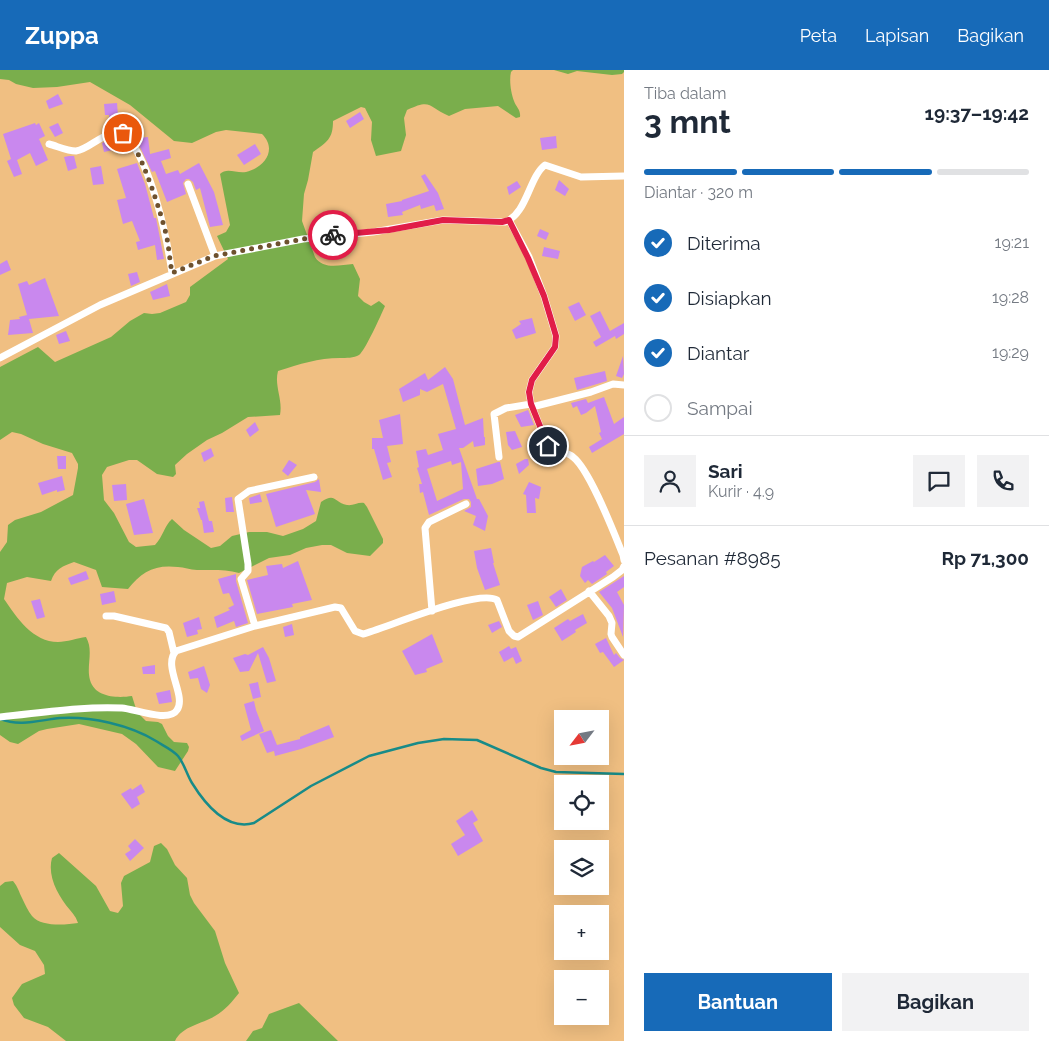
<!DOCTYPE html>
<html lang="id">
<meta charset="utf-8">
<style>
:root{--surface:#fff;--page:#f2f2f3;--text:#1f2937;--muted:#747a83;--line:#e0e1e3;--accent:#176ab8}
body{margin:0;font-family:Raleway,sans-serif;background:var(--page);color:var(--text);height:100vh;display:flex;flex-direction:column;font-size:19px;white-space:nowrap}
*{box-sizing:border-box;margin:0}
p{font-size:16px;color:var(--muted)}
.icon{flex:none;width:28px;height:28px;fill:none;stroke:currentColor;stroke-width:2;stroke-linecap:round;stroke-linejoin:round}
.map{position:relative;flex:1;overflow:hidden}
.details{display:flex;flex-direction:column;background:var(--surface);width:425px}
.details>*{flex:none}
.needle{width:32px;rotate:238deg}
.tools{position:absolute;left:554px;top:640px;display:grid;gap:10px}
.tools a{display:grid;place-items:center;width:55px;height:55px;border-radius:0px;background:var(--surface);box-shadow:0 5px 20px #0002;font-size:25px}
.pin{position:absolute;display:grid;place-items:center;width:42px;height:42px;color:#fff;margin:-21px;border:2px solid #fff;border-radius:50%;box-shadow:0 1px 5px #0007}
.courier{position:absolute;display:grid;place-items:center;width:50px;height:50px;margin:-25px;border:4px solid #e11d48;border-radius:50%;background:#fff;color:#222;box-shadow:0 1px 6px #0007}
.headline em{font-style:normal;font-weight:700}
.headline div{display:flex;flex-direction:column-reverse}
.headline{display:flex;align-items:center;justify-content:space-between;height:85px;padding:0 20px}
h1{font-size:32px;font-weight:700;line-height:38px}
.bar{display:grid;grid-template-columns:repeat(4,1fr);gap:8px 5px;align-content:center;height:60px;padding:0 20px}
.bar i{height:6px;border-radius:4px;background:var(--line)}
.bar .selected{background:var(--accent)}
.bar p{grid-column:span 4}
.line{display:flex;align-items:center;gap:12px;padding:0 20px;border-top:1px solid var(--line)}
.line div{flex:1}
.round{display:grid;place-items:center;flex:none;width:52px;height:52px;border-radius:0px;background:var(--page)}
ol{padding:0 20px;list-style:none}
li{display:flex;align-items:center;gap:15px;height:55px}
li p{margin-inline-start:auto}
li .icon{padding:5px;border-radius:50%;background:var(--accent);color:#fff;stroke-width:4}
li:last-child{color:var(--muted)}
li i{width:28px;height:28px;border:2px solid var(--line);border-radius:50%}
.button{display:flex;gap:10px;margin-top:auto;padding:10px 20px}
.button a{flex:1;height:58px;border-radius:0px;background:var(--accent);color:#fff;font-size:20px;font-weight:700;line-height:58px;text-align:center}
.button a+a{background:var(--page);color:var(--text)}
header{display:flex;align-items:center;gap:30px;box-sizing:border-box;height:70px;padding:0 25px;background:var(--accent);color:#fff}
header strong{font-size:24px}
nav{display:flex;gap:28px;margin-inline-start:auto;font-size:18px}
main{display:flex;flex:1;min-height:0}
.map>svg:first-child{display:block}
.green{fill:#7aae4c}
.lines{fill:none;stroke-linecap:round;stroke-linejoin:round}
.stream{stroke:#188b88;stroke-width:2.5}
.building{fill:#c988ee;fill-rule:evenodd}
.minor{stroke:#fff;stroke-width:7}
.done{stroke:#6e512e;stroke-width:5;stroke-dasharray:0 9}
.route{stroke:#e11d48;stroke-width:6}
</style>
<header>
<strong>Zuppa</strong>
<nav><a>Peta</a><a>Lapisan</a><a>Bagikan</a></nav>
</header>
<main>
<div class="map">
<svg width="624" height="971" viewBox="0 0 624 971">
<rect width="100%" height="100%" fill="#f0bf82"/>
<path class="green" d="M0 0H513L511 2C509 10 511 23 514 31 516 37 521 40 520 47L516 48 498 36 465 39 449 46C428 37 432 28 407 40L404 48 406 65 401 81 376 86 371 70 372 52 365 38 361 37 333 51C333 69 327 72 313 82L308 110 304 124 302 151 315 187C323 200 340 195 353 194L360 209 358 226 364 232 371 236 379 231 385 236C381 245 365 281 359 285 354 288 346 288 340 288 318 288 300 294 278 301 274 316 283 329 280 345L248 347 222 363 207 370 187 384 175 395 176 404 173 407 157 404 137 390H129L107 397 102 405 104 430 114 443 129 472 136 477 155 475C163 467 164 456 172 449L184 460 211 478 220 476 232 466 249 462H267L283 466 303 459 316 451 321 432C336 422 334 433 347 435 353 436 358 432 364 433L367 437 383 469V473L370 486 347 483 331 475H322L306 478 290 485 269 488 239 503C226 499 211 500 197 500 190 500 184 497 178 497 155 494 141 502 128 519L102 517 96 500 74 492C63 496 55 499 51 511L27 507 7 513 4 529C17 548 33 572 58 572 67 572 77 568 86 567 94 581 86 596 90 610 95 628 118 628 132 626L137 642 146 651 158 652 162 654 168 666 174 672 187 673 189 677 188 681 175 701 158 697 136 674 122 664 79 654 47 659 39 661 18 674 10 672 0 665V482L7 472 8 455 15 450 41 442 73 425 78 398V394L72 383 43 374 21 364 12 362 0 370V297L38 277 55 292 111 267 130 251 144 243 152 244 160 243 186 232 190 225V217L228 189 217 166 226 162 230 155 220 104C227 97 237 104 246 102 264 98 278 80 262 64L226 60 216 62 192 73 174 71 130 35 90 12 57 17 33 18 16 14 9 10 0 9Z
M554 0H624V2L622 4 612 5 577 1 568 4Z
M161 773 167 779 175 795 187 808 190 825 194 833 215 861 225 893 239 923C232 932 225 940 215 946 202 954 182 956 175 971H66L48 957 24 948 14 935 12 928 22 914 45 904 44 895 35 881 20 875 0 857V816L5 812 13 811C18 817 19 822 22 828 25 834 28 841 32 846 41 857 65 855 78 853 76 847 74 845 70 840 58 826 47 806 52 788L59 783 96 816 110 841 118 843 123 836 121 813 124 806 150 792 154 776Z
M299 933 338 971H246L253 961 262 958 269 944Z"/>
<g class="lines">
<path class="stream" d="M0 649C20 657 40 650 60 648 90 646 130 655 156 671 162 675 173 680 178 686 184 693 187 705 192 713 205 734 226 761 254 753L311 716 369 686 418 673 444 669 477 670 541 698 556 702 624 704"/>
</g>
<path class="building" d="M58 24 63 34 49 39 46 31Z
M117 33 119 58 110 59 109 45H105L104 34Z
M360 42 364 49 350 58 346 51Z
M35 53 36 55 39 53 45 66 39 69 48 90 36 96 30 83 17 90 22 104 14 107 7 91 11 89 3 64Z
M58 53 63 63 55 67 49 57Z
M556 66 557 78 542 80 540 68Z
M148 67 150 84 169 79 171 88 161 91 166 104 178 100 180 104 199 93 214 122 223 155 210 157 200 118 196 120 193 112 189 109H186L183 113 186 124 167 132 155 101 152 102 138 73V68Z
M114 68 117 79 104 82 102 73Z
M255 74 261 84 244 95 237 85Z
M69 86H74L77 98 68 101 64 87Z
M137 93 145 114 154 148H156L164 189 157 190 155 175 138 180 136 172 140 171 132 151 123 154 117 130 126 128 117 99Z
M101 96 104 114 93 115 90 98Z
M425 104 438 123 444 139 436 141 434 135 421 139 420 135 402 142 403 145 388 147 386 134 402 131V130L429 121 421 106Z
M559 110 569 119 565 126 555 120Z
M517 111 521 117 509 125 507 117Z
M332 145 334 157H322V146Z
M540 159 549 163 546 170 537 166Z
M349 170 350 176 326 182 323 174 328 172Z
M544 177 560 181 558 189 542 186Z
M7 190 11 200 0 205V194Z
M137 202 140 212 131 216 128 204Z
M45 208 59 246 29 249 33 263 8 265 10 250 20 249 19 247 27 245 18 214 27 211 29 215Z
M167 214 170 226 153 230 150 222Z
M579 232 586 245 575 251 568 237Z
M600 241 610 261 624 253V264L616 269 615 266 596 277 593 272 601 267 590 246Z
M532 248 536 263 516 269 512 260 521 254 519 251Z
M66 261 70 271 59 274 56 265Z
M623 286 624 304 622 308 616 306Z
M445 297 453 309 465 355 483 348 484 367H485V375L474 377 473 371 463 378H459L477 429H479L488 446 485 461 473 455 476 446 464 441 471 437V432L469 429H464L429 445 423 422 420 423 419 414H422L417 398 419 397 416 381 426 379 428 385 443 380 438 364 456 359 443 314 427 322 420 319V325L403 332 399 319 425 303 428 310ZM451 391 452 395 461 392 463 419 437 431 427 399Z
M605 301 607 311 577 320 574 308Z
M604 327 614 354 624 347V364L592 383 589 377 602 369 599 363 601 362 595 336 586 343 581 345 577 336 573 338 571 333 586 329 588 333Z
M528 340 534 355 521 357 515 345Z
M400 344 403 374 387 376 391 392 387 393 392 407 383 410 374 379H372V368H383L379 350Z
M255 352 259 360 250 367 246 360Z
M515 361 522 377 512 380 508 375 506 362Z
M211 378 214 386 204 392 201 383Z
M57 386H66V399H58Z
M525 389H528L529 395 519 404 516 394Z
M289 390 297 395 288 406 282 401Z
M498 392H500L504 409 492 414 478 416 476 399Z
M62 406 65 420 57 422V420L42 425 38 413Z
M319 409 321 422 306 420 315 444 276 457 266 424 315 412Z
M529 412 541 417 539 429 535 428 536 443H527L526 425 523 424Z
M126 414 127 430 114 431 112 415Z
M260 424 262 432 250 434 249 428Z
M232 427 234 442H226L225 428Z
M144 429 153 463 134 465 126 434Z
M204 431 209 451H212L214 462 204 463 202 450H201L197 438H200L199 432Z
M491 478 494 493H493L500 515 485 520 477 498 474 481Z
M605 485 614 496 606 502 607 504 592 514 588 510 585 513 580 506 582 497 593 491 594 492Z
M298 491 312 530 292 534 293 537 257 544 247 510 268 505 266 496 282 494 283 498Z
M86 501 89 509 71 515 68 508Z
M236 504V511L248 553 236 557 234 551 217 558 214 547 230 540 228 538 234 535 229 523 223 524 218 509Z
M624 506V517L617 522 624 535 623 567 612 538 599 522Z
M561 519 567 530 556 537 549 527Z
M114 521 116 532 102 535 100 524Z
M40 529 45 547 37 549 31 531Z
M538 531 543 545 533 550 527 535Z
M583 544 587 553 575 560 576 562 562 571 554 558 568 549 570 551Z
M199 547 202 559 197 560 198 564 187 567 183 553Z
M499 551 502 557 492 563 488 555Z
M292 554 294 565 285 567 283 557Z
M432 564 443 592 426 599 427 602 415 605 402 581Z
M606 568 614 585 616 583 620 588 624 590 614 597 603 582 600 583 595 574Z
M509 576 511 579 516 577 522 591 516 594 513 587 504 592 499 582Z
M263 577 269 588 276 611 267 613 258 583 249 601 240 602 233 588 245 584 248 585Z
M155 595V604H143L142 597Z
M204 596 210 615 207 623 201 619 198 608 190 609 188 602Z
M258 612 261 627 253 629 249 614Z
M170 620 172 632 159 634 156 623Z
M254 631 256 640 264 661 242 671 240 666 251 660 244 634Z
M329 655 334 667 301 679 275 686 274 681 267 683 259 664 271 660 277 675 300 669V667Z
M141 714 145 722 137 727 140 734 132 739 121 724 131 718 132 720Z
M472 740 478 750 473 753 483 771 458 786 451 774 465 765 456 751Z
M135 769 144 778 130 791 125 784 131 780 128 776Z"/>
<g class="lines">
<path class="minor" d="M49 74C57 76 67 81 76 81 92 79 109 54 127 66 152 98 166 162 172 203
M188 114 215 186
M509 150 529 187 544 226 556 266 555 277 532 310 529 322 531 334 548 376C556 382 566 381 573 387 590 400 614 463 623 485L624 490
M0 288 100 235 215 186 303 169 373 162 443 150 505 152C527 144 529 107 545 95L581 107 624 106
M532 337 591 322 613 314 624 315
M499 387 494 344 506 338 531 334
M589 521 609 546 612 553 611 564 612 567 624 585
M432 541 425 458 429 452 466 434
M106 546H114L166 558 169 562 174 583
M255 556 241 509 248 501V494L238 429 249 421 314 407
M0 647C41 643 81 636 122 638 135 639 169 653 177 640 187 626 162 596 176 581L255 556 335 537 341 538 355 561 363 564C386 558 479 518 497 530L509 561 514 566 518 567 613 507 622 500 624 496"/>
</g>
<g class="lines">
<path class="done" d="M123 63C139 71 163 149 167 168 169 180 170 191 172 203L214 186 303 169 333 165"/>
<path class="route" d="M333 165 389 160 443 150 502 152 509 150 528 188 544 226 556 266 555 277 532 310 529 322 531 334 548 376"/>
</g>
</svg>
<div class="tools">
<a><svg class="needle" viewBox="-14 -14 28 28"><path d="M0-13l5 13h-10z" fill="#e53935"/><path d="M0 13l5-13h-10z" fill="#747a83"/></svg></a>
<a><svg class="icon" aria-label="locate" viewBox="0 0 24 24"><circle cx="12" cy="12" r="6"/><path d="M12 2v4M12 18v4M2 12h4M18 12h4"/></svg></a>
<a><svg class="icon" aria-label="layers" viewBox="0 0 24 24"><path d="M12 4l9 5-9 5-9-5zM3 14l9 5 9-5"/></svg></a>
<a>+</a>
<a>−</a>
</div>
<div class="pin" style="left:123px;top:63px;background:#ea580c"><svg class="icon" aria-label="bag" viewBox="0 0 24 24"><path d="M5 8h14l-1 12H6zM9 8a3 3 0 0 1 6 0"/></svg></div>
<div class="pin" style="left:548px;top:376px;background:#1f2937"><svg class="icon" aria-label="home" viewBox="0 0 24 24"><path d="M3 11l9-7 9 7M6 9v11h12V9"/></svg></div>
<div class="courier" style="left:333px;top:165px"><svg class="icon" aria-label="bike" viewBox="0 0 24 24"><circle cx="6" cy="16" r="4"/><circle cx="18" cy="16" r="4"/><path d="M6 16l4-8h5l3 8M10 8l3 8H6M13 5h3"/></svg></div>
</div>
<section class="details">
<div class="headline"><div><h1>3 mnt</h1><p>Tiba dalam</p></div><em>19:37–19:42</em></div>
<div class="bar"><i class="selected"></i><i class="selected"></i><i class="selected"></i><i></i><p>Diantar · 320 m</p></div>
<ol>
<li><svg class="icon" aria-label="check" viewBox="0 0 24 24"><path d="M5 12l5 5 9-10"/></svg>Diterima<p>19:21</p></li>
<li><svg class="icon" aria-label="check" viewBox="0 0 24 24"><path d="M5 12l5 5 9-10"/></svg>Disiapkan<p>19:28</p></li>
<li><svg class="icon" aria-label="check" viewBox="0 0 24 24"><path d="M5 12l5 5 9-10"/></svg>Diantar<p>19:29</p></li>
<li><i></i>Sampai</li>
</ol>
<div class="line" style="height:90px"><a class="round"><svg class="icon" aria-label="person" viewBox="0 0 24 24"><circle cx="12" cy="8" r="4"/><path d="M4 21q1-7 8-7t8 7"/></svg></a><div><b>Sari</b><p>Kurir · 4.9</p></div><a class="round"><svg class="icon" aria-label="chat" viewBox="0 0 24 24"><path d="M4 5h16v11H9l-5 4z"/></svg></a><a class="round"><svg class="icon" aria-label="phone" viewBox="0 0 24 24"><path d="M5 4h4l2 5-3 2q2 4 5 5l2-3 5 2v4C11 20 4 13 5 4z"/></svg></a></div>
<div class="line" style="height:65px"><div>Pesanan #8985</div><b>Rp 71,300</b></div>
<div class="button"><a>Bantuan</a><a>Bagikan</a></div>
</section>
</main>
